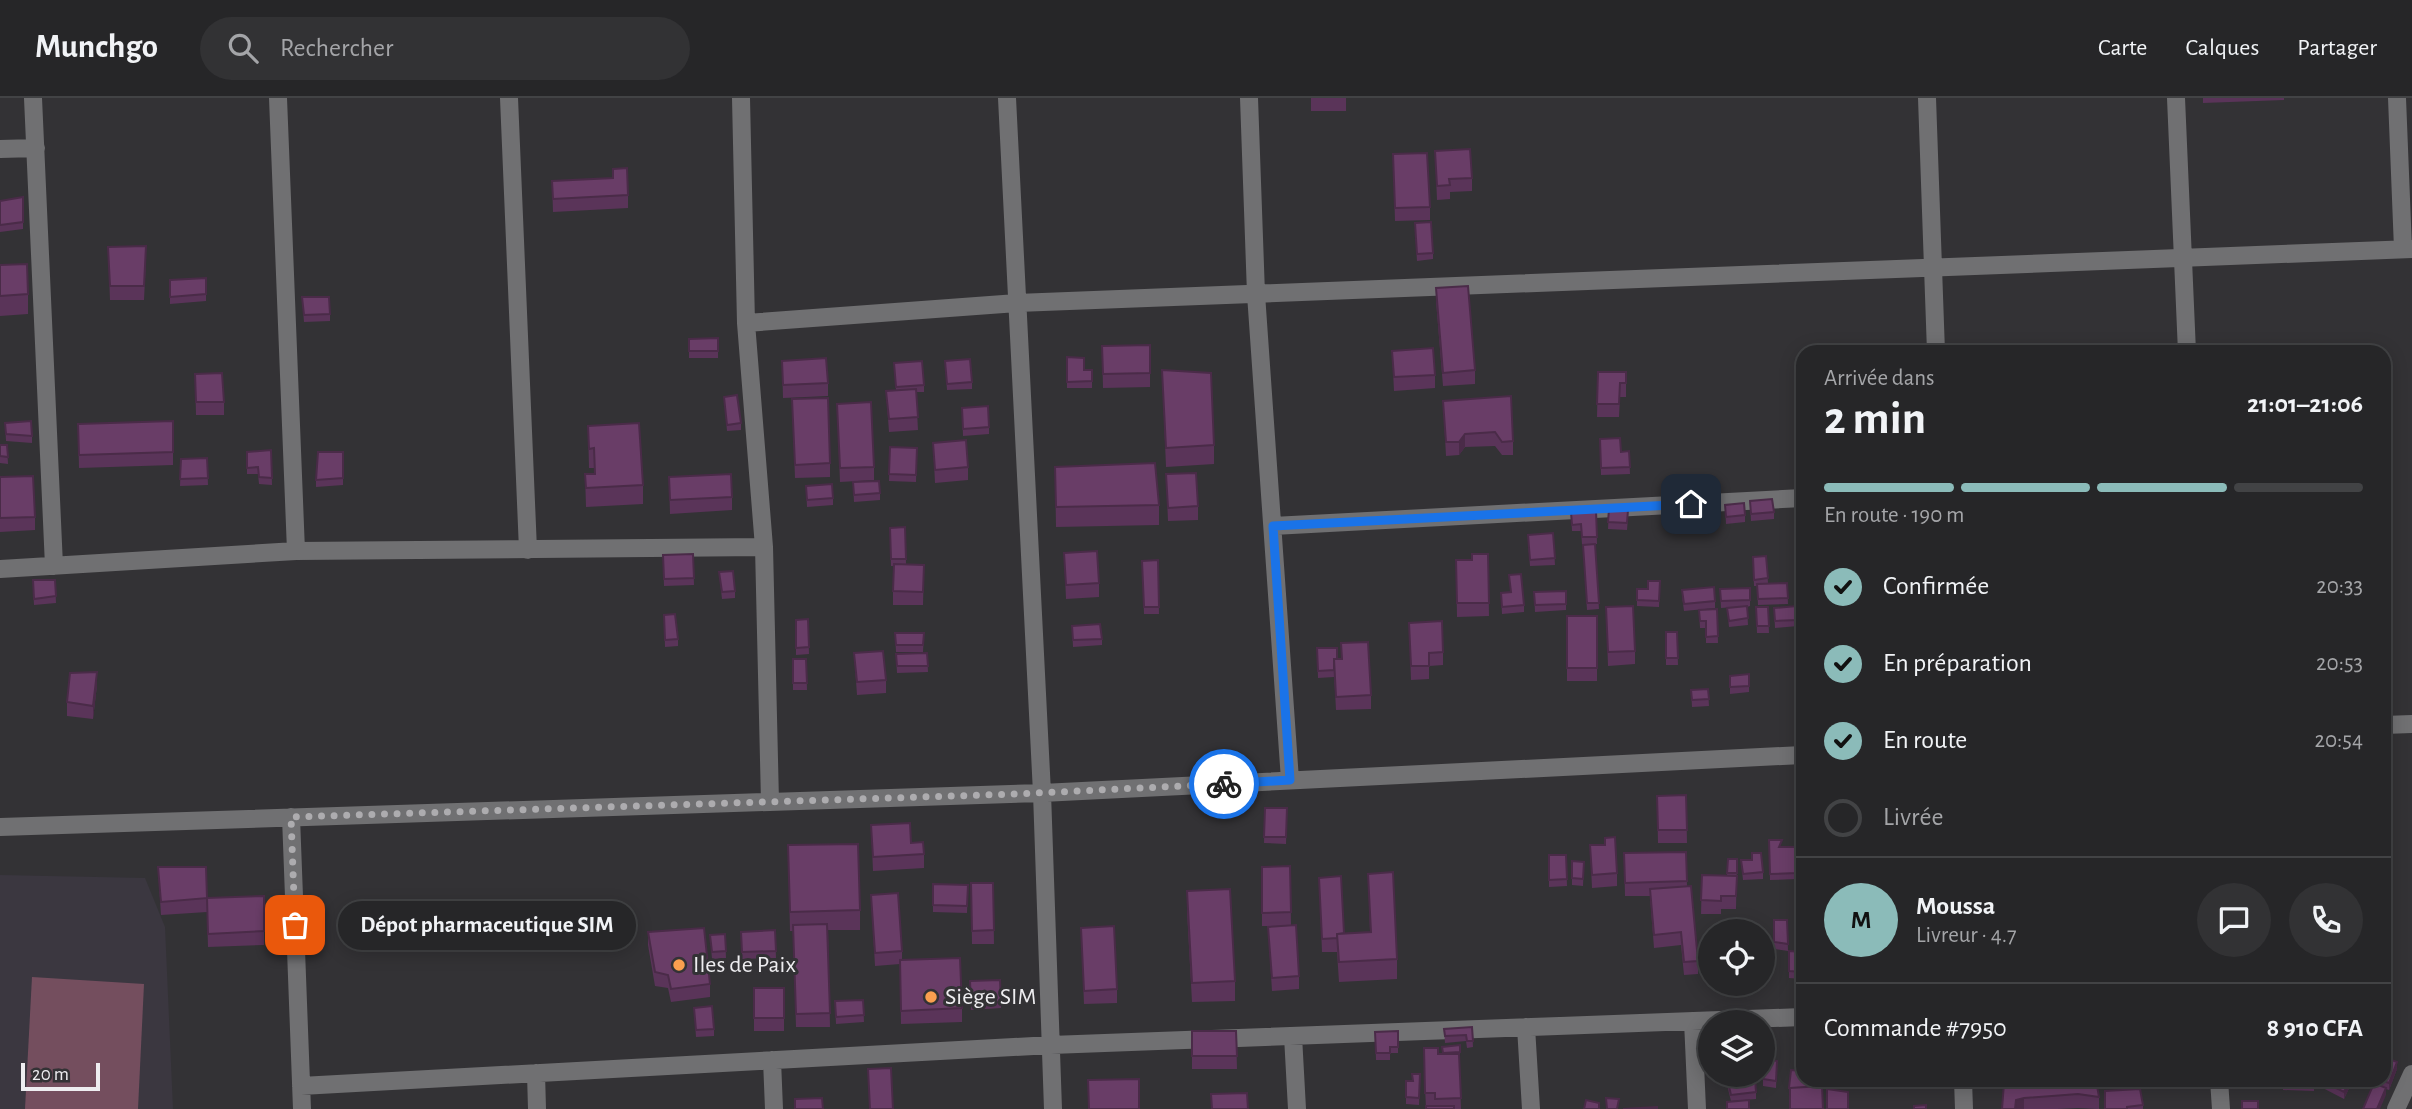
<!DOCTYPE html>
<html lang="fr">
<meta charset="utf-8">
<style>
:root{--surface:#262628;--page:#323234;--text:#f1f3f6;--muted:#a4a5a8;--line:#424345;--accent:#8bbbb9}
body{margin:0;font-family:"Alegreya Sans",sans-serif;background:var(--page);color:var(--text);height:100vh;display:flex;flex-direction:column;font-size:26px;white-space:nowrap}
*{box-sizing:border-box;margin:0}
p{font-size:23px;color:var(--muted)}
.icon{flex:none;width:38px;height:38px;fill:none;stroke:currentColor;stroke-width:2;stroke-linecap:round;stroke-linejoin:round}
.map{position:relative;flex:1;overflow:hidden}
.side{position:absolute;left:1796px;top:247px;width:595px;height:742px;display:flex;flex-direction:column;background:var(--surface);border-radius:21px;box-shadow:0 4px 18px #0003,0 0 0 2px var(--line)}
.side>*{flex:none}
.tools{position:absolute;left:1698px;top:821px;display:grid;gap:14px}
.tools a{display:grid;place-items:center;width:77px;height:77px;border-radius:50%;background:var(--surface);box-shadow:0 4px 18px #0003,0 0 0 2px var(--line);font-size:35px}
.scale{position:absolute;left:21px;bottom:18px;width:79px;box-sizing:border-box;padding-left:7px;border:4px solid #eeedf0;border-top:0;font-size:19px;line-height:24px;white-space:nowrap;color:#eeedf0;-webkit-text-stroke:5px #333235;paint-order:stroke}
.pin{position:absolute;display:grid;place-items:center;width:60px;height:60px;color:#fff;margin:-30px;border-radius:14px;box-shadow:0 4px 10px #0006}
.courier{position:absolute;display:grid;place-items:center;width:70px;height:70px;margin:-35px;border:5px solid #1a73e8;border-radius:50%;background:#fff;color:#222;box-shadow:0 2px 9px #0007}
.bubble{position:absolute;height:49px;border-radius:24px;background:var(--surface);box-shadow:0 4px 18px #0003,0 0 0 2px var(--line);font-size:23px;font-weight:700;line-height:49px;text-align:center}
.summary em{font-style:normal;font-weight:700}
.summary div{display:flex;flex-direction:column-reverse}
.summary{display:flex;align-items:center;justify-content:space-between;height:119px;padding:0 28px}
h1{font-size:46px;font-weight:700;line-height:52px}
.bar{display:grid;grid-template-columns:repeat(4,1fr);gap:10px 7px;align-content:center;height:84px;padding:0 28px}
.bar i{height:9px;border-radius:5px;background:var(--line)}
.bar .on{background:var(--accent)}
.bar p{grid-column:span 4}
.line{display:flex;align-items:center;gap:18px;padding:0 28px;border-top:2px solid var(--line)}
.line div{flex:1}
.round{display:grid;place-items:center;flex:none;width:74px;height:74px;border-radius:37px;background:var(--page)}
ol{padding:0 28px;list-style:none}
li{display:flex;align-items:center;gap:21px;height:77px}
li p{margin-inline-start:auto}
li .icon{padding:7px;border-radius:50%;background:var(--accent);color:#111;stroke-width:4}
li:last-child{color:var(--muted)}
li i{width:38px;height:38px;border:4px solid var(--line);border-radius:50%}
header{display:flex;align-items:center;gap:42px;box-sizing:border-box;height:98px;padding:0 35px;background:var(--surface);border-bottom:2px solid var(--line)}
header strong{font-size:33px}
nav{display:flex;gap:38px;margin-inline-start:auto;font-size:24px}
.search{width:490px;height:63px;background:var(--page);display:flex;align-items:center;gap:18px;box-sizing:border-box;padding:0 24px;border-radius:38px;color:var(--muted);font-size:26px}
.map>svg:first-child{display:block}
.built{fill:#3b3740}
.green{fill:#744e5e}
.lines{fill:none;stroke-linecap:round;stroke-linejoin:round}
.street{stroke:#707072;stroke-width:18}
.wall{fill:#5a3459}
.shaded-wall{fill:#4a2b48}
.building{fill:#693d67;stroke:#4a2b48;stroke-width:2}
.done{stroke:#adacaf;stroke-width:7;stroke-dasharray:0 12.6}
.route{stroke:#1a73e8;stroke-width:9}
.poi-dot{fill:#fa9f4f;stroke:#333235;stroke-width:2.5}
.labels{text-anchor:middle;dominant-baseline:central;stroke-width:6;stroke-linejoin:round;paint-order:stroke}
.poi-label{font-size:24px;fill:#eeedf0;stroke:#333235;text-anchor:start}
</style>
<header>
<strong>Munchgo</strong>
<div class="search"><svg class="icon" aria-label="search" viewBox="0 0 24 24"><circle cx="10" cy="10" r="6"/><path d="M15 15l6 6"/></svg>Rechercher</div>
<nav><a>Carte</a><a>Calques</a><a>Partager</a></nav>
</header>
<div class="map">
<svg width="2412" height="1011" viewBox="0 0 2412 1011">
<rect width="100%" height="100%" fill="#333235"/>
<path class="built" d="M0 777 145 780 165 829 173 1011H0Z"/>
<path class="green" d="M32 879 144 886 138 1011H25Z"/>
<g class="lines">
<path class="street" d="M33 0 54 468
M278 0 296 453
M509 0 528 452
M741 0 746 225 764 449 770 704
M1007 0 1042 695 1053 1011
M1249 0 1256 196 1290 682
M1927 0 1936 254
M2176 0 2187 254
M2397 0 2403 151
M0 51 36 50
M746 225 1017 205 2412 151
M1273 428 1802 400
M0 471 296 453 764 449
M2384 627 2412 626
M291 719 302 1011
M0 729 1042 695 1802 657
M1693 923 1697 1011
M1526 929 1531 1011
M1293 938 1297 1011
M772 962 774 1011
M536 975 537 1011
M1963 982 1964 1011
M2219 982 2221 1011
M301 988 1051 947 1802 919
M2396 1011 2412 976"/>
</g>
<path class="wall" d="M1311 0H1346V13H1311Z
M2203 0H2284V2L2203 5Z
M1435 53 1472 80V93L1450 94V101L1437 102Z
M1393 56 1430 109V122L1395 123Z
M552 83 628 97V110L553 114Z
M23 99V131L0 134V103Z
M1415 131 1433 155V161L1417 163Z
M108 149 146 161 144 202H110Z
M0 167 28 196V216L0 218Z
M206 180V203L170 206V182Z
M1436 190 1475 272V286L1443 288 1436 203Z
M302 199 330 216V223L304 224Z
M718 240V260H689V241Z
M1150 247V289L1103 290 1102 248Z
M1392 253 1435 277V290L1394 293Z
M1067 259 1084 272H1092V290H1067Z
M782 263 828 285V298L783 300Z
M945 263 972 284V291L947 292Z
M894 265 924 287V294H916L918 332 889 334 886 293 896 292Z
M1162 272 1214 347V366L1166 369Z
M1598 274H1626V299H1620L1619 319H1597Z
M195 276 224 304V317H196Z
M724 299 741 325V332L727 333Z
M792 301 830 365V379L795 380Z
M1443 303 1513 343V357H1502L1495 348 1465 349 1459 357 1446 358Z
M837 306 874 369V382L840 384Z
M962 310 989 329V336L963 338Z
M173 323V367L79 370 78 326Z
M5 325 32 338V345L6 343Z
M588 328 643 387V406L586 409 585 376H594V370H589Z
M1600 341 1621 354 1629 353 1630 376 1601 377Z
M933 345 968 369V382L935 385Z
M0 347H7L8 366 0 365Z
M890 349 917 350 916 384 889 383Z
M271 352 272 387 259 386 258 376H247V354Z
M343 354V387L316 389V382Z
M207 360 208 387 180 388 181 361Z
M1055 369 1159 407V427L1056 429Z
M1166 376 1198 408V422L1168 423Z
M0 379 35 419V432L0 434Z
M669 379 732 399V412L670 416Z
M853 384 880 395V402L854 404Z
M806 388 833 400V407L807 409Z
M1750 403 1774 414V421L1751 423Z
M1725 407 1745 417V424L1726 426Z
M1609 411 1628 419 1627 432 1608 431Z
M1596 413 1597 446H1582L1581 433H1572L1571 414Z
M905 429 906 466 924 467 923 507H893V468H891L890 430Z
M1553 435 1555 467 1530 468 1528 443Z
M1595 446 1599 511 1587 512 1583 447Z
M1064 455 1099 485V499L1066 501Z
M693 456 694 487 664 488 663 457Z
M1488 456 1489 518 1457 519 1456 462H1472Z
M1766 458 1768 485H1787L1788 506 1758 507 1757 488H1754L1753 459Z
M1158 462 1159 516H1144L1142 463Z
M719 474 735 493V500L722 501Z
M55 482 56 505 34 507 33 489Z
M1660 483 1659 509 1637 508V491H1648Z
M1750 490V508L1747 509 1748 527 1729 529 1727 510 1734 509 1721 510 1720 491Z
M1566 493V512L1535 514 1534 494Z
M1510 494 1524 507V514L1502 516 1501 495Z
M1682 498 1715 503V510L1684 513Z
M1797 508 1798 528 1775 530 1774 510Z
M1606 509 1635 553V566L1608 568Z
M1756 509H1768L1769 535H1757Z
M1717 511 1718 545H1706V530H1700L1699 512Z
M664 517 678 541V548L665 549Z
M1567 518H1597V583H1567Z
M808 521 809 556 796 557V522Z
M1409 525 1443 554V567L1429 568V581L1411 582Z
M1072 528 1102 541V547L1073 549Z
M1666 534H1677L1678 567H1666Z
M895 535H924L923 554H896Z
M1341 545 1371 597V611L1336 612 1334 575V579L1318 580 1317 550 1337 561H1341Z
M854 555 886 582V595L857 597Z
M927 555 928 574 897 575 896 556Z
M793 561H806L807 592H793Z
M1749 576V594L1730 596V578Z
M97 587 93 621 67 618V604Z
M1708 591 1709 608 1692 609 1691 592Z
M1686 697 1687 745H1658L1657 698Z
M1265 710H1287L1286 746 1264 745Z
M871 727 924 756V770L873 773Z
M1769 742 1782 749H1795L1797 781 1770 782Z
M788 747 860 812V832H828L830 929H796L793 833H790Z
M1590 747 1617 775V788L1592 790Z
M1686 754 1687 788 1698 863V876L1684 877 1681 847 1654 850 1650 798H1625L1624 755Z
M1549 757H1566L1567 788 1549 789Z
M1728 761H1737L1736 811H1721V816H1701L1702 777H1727Z
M1741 762 1763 774V781L1743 782Z
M1572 763 1584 764 1583 788 1572 787Z
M1290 768 1291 828H1262V769Z
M158 769 207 800 264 798V847L208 849 207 814 161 817Z
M1368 776 1397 861V881L1339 884 1337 854H1322L1319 780 1344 835 1370 834Z
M971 785H993L994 846H972Z
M933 786 968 787 967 815 933 814Z
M1187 793 1235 883V903L1192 904 1187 813Z
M871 797 902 853V862L962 910V924L901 926 900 866 875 868Z
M1774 822H1787L1788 853 1774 851Z
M1268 829 1299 878V891L1272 893Z
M1081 830 1117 891V905L1084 906Z
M775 832 776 860 742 861 741 834Z
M648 834 710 886V899L671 904 668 890 655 888 648 847Z
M725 836 726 860 712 861 710 837Z
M1789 853 1802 854V881L1789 880Z
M2384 876 2392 905V918L2384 919Z
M970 883 1001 904V910L971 912Z
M754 890H784V933H754Z
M863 902 864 924 836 926 835 903Z
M694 910 714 931V938L696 939Z
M1472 929 1473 949 1467 950 1466 943 1445 945 1444 931Z
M1192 933H1236L1237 971H1192Z
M1398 933V955H1390V962H1376L1375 934Z
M1460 947V960L1459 961 1461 1011H1426L1424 964 1438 956H1442V949Z
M1777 963 1776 990 1763 988V981Z
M2397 971 2389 992 2386 991V997L2374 986 2367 983V982H2384Z
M1420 976 1419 1007 1406 1006V983H1412Z
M1725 976H1742V980L1756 994V1001L1731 1003 1727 987V981H1725Z
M2006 982H2096L2099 999V1011L2078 1010 2057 1011H2002L2006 984Z
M2247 982H2276V991H2247Z
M2283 982H2314V993L2283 992Z
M2317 982H2353L2344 1001 2317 987Z
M2143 1007V1011H2105Z"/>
<path class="shaded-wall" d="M1465 336V349L1459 357V344Z
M97 574V587L93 621V608Z
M2397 964V971L2389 992V985Z
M2350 982H2353L2344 1001V994Z
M2386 990V997L2380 1011H2377Z
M2024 1000V1011H2015L2016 1002Z"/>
<path class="building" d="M1470 51 1472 80 1449 81 1450 87 1437 88 1435 53Z
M1427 55 1430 109 1395 110 1393 56Z
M627 70 628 97 553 101 552 83 613 80V71Z
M23 99V124L0 127V103Z
M1431 124 1433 155 1417 156 1415 125Z
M146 148 144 188H110L108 149Z
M27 166 28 196 0 198V167Z
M206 180V196L170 199V182Z
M1468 188 1475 272 1443 275 1436 190Z
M302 199H329L330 216 304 217Z
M718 240V253H689V241Z
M1150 247V275L1103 276 1102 248Z
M1433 250 1435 277 1394 279 1392 253Z
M1067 259 1084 260V272H1092V283L1067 284Z
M826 260 828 285 783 287 782 263Z
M970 261 972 284 947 286 945 263Z
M922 263 924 287 896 289 894 265Z
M1162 272 1211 275 1214 347 1166 350Z
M1598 274H1626V285H1620L1619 306H1597Z
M222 275 224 304H196L195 276Z
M916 291 918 319 889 321 886 293Z
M737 297 741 325 727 327 724 299Z
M1511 298 1513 343 1502 344 1495 334 1465 336 1459 344H1446L1443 303Z
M828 300 830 365 795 367 792 301Z
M871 304 874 369 840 370 837 306Z
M988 308 989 329 963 331 962 310Z
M31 323 32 338 6 336 5 325Z
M173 323V354L79 357 78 326Z
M639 325 643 387 586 390 585 376H595L594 350 589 351 588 328Z
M1620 340 1621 354 1629 353 1630 369 1601 370 1600 341Z
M966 342 968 369 935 372 933 345Z
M0 347H7L8 359 0 358Z
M890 349 917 350 916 377 889 376Z
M271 352 272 380 259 379 258 369 247 370V354Z
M318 354H343V380L316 382Z
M207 360 208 380 180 381 181 361Z
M1155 365 1159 407 1056 409 1055 369Z
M1196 375 1198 408 1168 410 1166 376Z
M731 376 732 399 670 402 669 379Z
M33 378 35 419 0 420V379Z
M879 383 880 395 854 397 853 384Z
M832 386 833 400 807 402 806 388Z
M1772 401 1774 414 1751 416 1750 403Z
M1744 405 1745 417 1726 419 1725 407Z
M1609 411 1628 412 1627 425 1608 424Z
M1596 413 1597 439H1582L1581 426 1572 427 1571 414Z
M905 429 906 461H891L890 430Z
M1553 435 1555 460 1530 462 1528 437Z
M1595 446 1599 505H1587L1583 447Z
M1097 453 1099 485 1066 487 1064 455Z
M693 456 694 480 664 481 663 457Z
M1472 456H1488L1489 505H1457L1456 462H1472Z
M1766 458 1768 480 1754 482 1753 459Z
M1158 462 1159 509H1144L1142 463Z
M894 466 924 467 923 494 893 493Z
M733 473 735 493 722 494 719 474Z
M1521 476 1524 507 1502 509 1501 495 1511 494 1509 477Z
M33 482H55L56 498 34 501Z
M1648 483H1660L1659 503 1637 502V491H1648Z
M1787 485 1788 500 1758 501 1757 486Z
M1714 489 1715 503 1684 506 1682 492Z
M1750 490V502L1721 503 1720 491Z
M1566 493V506L1535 507 1534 494Z
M1633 508 1635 553 1608 554 1606 509Z
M1747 508 1748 520 1729 523 1727 510Z
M1797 508 1798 522 1775 523 1774 510Z
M1756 509H1768L1769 528H1757Z
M1717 511 1718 538 1706 539V523H1700L1699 512Z
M675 516 678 541 665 542 664 517Z
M1567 518H1597V570H1567Z
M808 521 809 549 796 550V522Z
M1442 523 1443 554 1429 555V568H1411L1409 525Z
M1100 526 1102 541 1073 542 1072 528Z
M1666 534H1677L1678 560H1666Z
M895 535H924L923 547H896Z
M1368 544 1371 597 1336 599 1334 561H1342L1341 545Z
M1317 550H1337V561H1334V572L1318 573Z
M883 553 886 582 857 584 854 555Z
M927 555 928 568H897L896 556Z
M793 561H806L807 585H793Z
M97 574 93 608 67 604 70 575Z
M1749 576V588L1730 589V578Z
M1708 591 1709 601 1692 602 1691 592Z
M1686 697 1687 732H1658L1657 698Z
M1265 710H1287L1286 739H1264Z
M910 725 911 745 923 744 924 756 873 759 871 727Z
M1615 739 1617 775 1592 777 1590 747H1605V740Z
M1769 742H1782L1779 749H1795L1797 775 1770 776Z
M858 746 860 812 790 814 788 747Z
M1686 754 1687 783 1625 785 1624 755Z
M1752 755H1761L1763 774 1743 776 1741 762H1752Z
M1549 757H1566L1567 781 1549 782Z
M1728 761H1737V775H1727Z
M1572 763 1584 764 1583 781 1572 780Z
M1290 768 1291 814 1262 815V769Z
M158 769H206L207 800 264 798V833L208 836 207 800 161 804Z
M1393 774 1397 861 1339 864 1337 836 1371 834 1368 776Z
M1702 777 1737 778 1736 798H1721V803L1701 802Z
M1341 778 1344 835 1337 836V840L1322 841 1319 780Z
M971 785H993L994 832 972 833Z
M933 786 968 787 967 808 933 807Z
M1691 788 1698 863 1684 864 1681 834 1654 837 1650 791Z
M1230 791 1235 883 1192 885 1187 793Z
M898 795 902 853 875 855 871 797Z
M1774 822H1787L1788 846 1774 844Z
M827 826 830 915 796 916 793 827Z
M1296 827 1299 878 1272 880 1268 829Z
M1114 828 1117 891 1084 893 1081 830Z
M704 830 710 886 671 891 668 877 655 874 648 834Z
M775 832 776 853 742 854 741 834Z
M725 836 726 853 712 854 710 837Z
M1789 853 1802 854V874L1789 873Z
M960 860 962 910 901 913 900 862Z
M2384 876H2389L2392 905H2384Z
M1000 882 1001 904 971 906 970 883Z
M754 890H784V920H754Z
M863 902 864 917 836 919 835 903Z
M712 908 714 931 696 932 694 910Z
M1472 929 1473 943H1467L1466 937 1445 938 1444 931Z
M1192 933H1236L1237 958H1192Z
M1398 933V949H1390V955H1376L1375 934Z
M1460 947V954L1443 955 1442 949Z
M1424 950H1438V956H1459L1461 1000 1435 1001V995H1425Z
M2384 959 2397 964 2389 985 2380 982H2384Z
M1765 961 1777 963 1776 983 1763 981Z
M891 970 893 1011H870L868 971Z
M1791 972 1802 973V982H1817L1819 988 1790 990H1789Z
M1412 976H1420L1419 1000 1406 999V983H1413Z
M1727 980H1755L1756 994 1731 997Z
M1139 981V1011H1089L1088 982Z
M2033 982H2096L2099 999 2078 996 2024 1000 2016 1002 2015 1011H2002L2004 985Z
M2247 982H2276V984H2247Z
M2320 982H2350L2344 994Z
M2374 985 2386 990 2377 1011H2363Z
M1822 988 1823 1011H1790V990Z
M1827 991 1848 994V1011H1827Z
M2140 991 2143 1007 2127 1009V1011H2105V993Z
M1247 995 1248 1011H1212L1211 996Z
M822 1000 823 1011H795V1001Z
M1606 1000 1619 1001 1617 1011H1607Z
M1586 1002 1599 1005V1011H1584Z
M1749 1002V1011H1727V1004Z
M2242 1003H2258V1011H2242Z
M1926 1007V1011H1914V1008Z
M1426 1008H1454V1011H1426Z
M1657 1009V1011H1623Z"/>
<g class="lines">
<path class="done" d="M295 827 291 719 1015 696 1224 686"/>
<path class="route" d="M1224 686 1290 682 1273 428 1691 406"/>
</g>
<g class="poi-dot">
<circle cx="679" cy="867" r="7"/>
<circle cx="931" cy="899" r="7"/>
</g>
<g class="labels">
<g class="poi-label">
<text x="693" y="867">Iles de Paix</text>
<text x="945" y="899">Siège SIM</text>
</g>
</g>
</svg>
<div class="tools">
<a><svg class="icon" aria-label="locate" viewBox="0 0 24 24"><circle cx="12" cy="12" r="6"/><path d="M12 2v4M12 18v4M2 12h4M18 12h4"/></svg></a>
<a><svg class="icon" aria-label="layers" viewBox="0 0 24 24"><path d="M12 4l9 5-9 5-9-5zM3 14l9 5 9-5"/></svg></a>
</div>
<div class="scale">20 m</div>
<div class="pin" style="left:295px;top:827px;background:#ea580c"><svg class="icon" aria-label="bag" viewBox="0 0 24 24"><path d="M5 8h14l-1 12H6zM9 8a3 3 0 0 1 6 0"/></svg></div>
<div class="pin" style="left:1691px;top:406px;background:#1f2937"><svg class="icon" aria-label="home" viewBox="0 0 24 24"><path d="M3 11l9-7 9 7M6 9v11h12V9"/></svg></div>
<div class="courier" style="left:1224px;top:686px"><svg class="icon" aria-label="bike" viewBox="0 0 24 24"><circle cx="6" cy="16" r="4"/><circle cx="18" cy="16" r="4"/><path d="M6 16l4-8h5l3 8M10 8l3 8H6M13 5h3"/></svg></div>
<div class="bubble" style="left:338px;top:803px;width:298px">Dépot pharmaceutique SIM</div>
<section class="side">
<div class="summary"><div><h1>2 min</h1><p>Arrivée dans</p></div><em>21:01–21:06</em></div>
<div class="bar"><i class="on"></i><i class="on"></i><i class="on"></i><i></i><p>En route · 190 m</p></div>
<ol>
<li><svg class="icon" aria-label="check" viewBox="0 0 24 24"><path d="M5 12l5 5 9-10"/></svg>Confirmée<p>20:33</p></li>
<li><svg class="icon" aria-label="check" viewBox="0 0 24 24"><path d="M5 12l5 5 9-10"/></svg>En préparation<p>20:53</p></li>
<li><svg class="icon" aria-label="check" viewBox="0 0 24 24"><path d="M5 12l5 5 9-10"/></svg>En route<p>20:54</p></li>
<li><i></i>Livrée</li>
</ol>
<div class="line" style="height:126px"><b class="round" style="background:var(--accent);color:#111">M</b><div><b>Moussa</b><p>Livreur · 4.7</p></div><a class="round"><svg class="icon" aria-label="chat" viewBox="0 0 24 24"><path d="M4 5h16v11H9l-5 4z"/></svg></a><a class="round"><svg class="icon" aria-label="phone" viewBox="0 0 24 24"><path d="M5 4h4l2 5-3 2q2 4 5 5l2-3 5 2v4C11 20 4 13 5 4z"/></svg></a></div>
<div class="line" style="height:91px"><div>Commande #7950</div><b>8 910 CFA</b></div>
</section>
</div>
